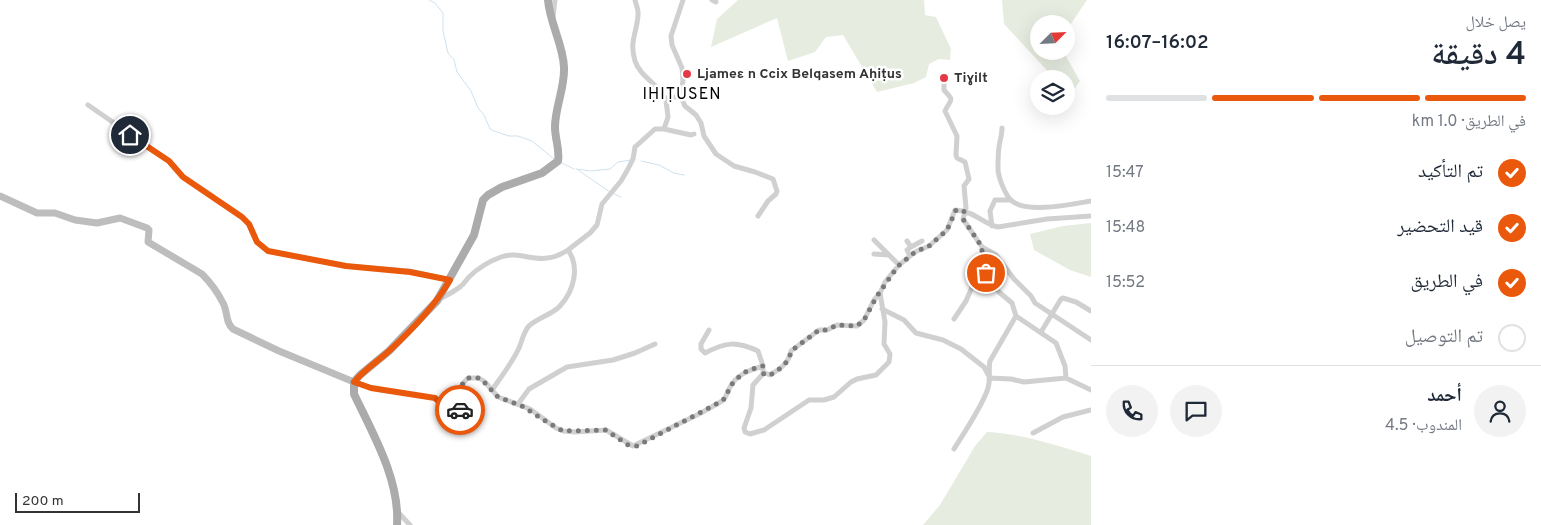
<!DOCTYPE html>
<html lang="ar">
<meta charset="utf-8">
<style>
:root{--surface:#fff;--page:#f2f2f3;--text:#1f2937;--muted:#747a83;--line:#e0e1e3;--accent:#ea580c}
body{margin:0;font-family:Overpass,"Noto Naskh Arabic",sans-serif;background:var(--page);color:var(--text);direction:rtl;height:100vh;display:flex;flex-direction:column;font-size:19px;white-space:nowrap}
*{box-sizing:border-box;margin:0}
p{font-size:16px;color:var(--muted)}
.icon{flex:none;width:28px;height:28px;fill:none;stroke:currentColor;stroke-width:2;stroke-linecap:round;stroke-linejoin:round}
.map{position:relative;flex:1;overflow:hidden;direction:ltr}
.side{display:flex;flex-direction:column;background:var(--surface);width:450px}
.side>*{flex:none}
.needle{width:32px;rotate:66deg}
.tools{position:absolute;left:1030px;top:15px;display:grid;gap:10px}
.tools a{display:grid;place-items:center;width:45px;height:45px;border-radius:50%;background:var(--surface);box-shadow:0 5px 20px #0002;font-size:25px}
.scale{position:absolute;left:15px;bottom:12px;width:125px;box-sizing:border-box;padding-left:5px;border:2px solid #333;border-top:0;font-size:14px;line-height:18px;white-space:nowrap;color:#333;-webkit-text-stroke:4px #fff;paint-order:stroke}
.pin{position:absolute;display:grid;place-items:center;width:42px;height:42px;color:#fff;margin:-21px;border:2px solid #fff;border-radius:50%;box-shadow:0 1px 5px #0007}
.courier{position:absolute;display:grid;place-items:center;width:50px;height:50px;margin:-25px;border:4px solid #ea580c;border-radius:50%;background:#fff;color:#222;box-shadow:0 1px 6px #0007}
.headline em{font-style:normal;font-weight:600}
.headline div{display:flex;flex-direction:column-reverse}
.headline{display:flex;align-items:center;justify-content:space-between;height:85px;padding:0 15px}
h1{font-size:32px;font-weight:600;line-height:38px}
.bar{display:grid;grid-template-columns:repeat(4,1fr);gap:8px 5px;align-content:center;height:60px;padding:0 15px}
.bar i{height:6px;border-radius:4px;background:var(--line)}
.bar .selected{background:var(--accent)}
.bar p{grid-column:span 4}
.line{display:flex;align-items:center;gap:12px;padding:0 15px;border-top:1px solid var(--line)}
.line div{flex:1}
.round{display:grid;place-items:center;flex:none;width:52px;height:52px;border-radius:26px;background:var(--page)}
ol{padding:0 15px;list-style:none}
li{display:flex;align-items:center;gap:15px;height:55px}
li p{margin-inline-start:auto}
li .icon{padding:5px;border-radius:50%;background:var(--accent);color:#fff;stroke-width:4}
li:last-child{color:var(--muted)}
li i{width:28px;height:28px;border:2px solid var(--line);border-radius:50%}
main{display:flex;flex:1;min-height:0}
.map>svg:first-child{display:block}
.green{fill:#e6ecdf}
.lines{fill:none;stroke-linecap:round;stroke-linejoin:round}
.stream{stroke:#cfe2ee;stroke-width:1}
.street{stroke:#d0d0d0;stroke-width:5}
.secondary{stroke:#bdbdbd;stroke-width:7}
.primary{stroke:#ababab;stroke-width:8}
.done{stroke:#7a7a7a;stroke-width:5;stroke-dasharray:0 9}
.route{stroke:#ea580c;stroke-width:6}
.poi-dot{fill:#e63946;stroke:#fff;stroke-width:2}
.labels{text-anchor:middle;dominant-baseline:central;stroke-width:5;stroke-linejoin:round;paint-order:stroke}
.poi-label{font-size:14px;font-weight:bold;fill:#333;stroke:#fff;text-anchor:start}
.quarter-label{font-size:16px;letter-spacing:1px;fill:#000;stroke:#fff}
</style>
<main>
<section class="side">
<div class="headline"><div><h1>4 دقيقة</h1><p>يصل خلال</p></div><em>16:02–16:07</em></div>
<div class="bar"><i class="selected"></i><i class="selected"></i><i class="selected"></i><i></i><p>في الطريق · 1.0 km</p></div>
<ol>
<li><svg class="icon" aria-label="check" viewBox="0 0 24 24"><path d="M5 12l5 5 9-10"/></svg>تم التأكيد<p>15:47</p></li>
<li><svg class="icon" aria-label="check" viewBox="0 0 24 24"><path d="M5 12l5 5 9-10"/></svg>قيد التحضير<p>15:48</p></li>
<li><svg class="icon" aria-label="check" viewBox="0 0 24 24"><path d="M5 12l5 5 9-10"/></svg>في الطريق<p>15:52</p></li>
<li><i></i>تم التوصيل</li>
</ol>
<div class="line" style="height:90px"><a class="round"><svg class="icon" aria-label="person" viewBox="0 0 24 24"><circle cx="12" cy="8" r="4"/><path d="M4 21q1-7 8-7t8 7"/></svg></a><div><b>أحمد</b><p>المندوب · 4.5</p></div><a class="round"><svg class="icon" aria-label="chat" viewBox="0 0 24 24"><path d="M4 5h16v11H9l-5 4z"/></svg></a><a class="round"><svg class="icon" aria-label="phone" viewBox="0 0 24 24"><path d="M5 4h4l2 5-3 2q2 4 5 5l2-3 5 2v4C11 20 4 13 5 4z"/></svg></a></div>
</section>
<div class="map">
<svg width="1091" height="525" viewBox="0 0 1091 525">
<rect width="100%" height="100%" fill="#fff"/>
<path class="green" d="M738 0H924L925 15 936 17 951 49 950 60 939 59 929 64 926 77 914 83 877 92 843 35 826 37 815 52 788 61 777 18 711 47 717 19Z
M1002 0H1087L1066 31V24H1039V51H1063L1080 81 1070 95 1066 91V79H1055L1004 24Z
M1091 223V277L1070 270 1034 250 1030 234 1063 226Z
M987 432C1023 434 1056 445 1091 456V525H923L940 505 975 446Z"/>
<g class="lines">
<path class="stream" d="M429 0 435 3 443 13V31L448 53 454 60 457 72 471 91 478 108 484 115 490 129 494 131 509 136H518L532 141 554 159
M641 161 659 165 674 173 684 175
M562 163 574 169
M576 169 591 171 610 169 618 162 631 160
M578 170 610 192
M614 194 621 197"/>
<path class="street" d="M635 0C636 5 639 10 638 15 637 33 629 41 635 61 640 77 660 85 666 100L672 97H681L685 106 696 115 701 123 704 136 716 154 734 166 755 172 773 179 777 191 776 194 768 201 758 216
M712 0 716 2
M553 17 555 0
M944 82V90C955 102 951 98 945 111L957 136 956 155 957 158 965 162 969 179 964 186 966 208 963 219 982 247 983 263 989 280 999 292 1012 303 1016 316 1056 343 1065 366 1066 378
M681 97 683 80 682 68 672 45 671 36 683 0
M88 105 169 161 183 177 242 217 249 224 257 242 268 251 346 266 410 271 450 280
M1002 128C1002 135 1000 140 999 147 998 154 998 163 998 170 999 179 1005 195 1012 201 1028 214 1072 204 1091 201
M664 129 691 135 694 134
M992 226 990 211 995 200H1010
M874 240 899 265
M907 241 911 247 907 250 910 256
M911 247 922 241
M982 247 996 255 1014 279 1031 296 1035 303 1091 340
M568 250 590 233 597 225 602 204 621 181 628 169 633 159 635 147 655 129H664L668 117 666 100
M874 254 889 255
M438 300C445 296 454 292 461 286 464 284 466 280 469 277 477 269 490 261 501 257 524 249 538 269 568 250 580 267 574 291 560 306 552 315 536 318 528 327 523 334 522 341 519 348 512 363 501 377 492 390
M882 309 904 320 916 333 943 340 961 349 984 367 990 378 1011 379 1024 382 1066 378 1091 390
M954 319 966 301 982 264
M709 330 701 344V349L705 353C726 342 736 341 758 351L763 366V374L753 385 751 408 744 428 745 432 750 434 764 430 809 400H824L834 397 851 382 857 379 876 375 889 362 890 354 884 344 885 322 880 293 885 282 899 265 915 252 929 246 947 230 955 210C975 211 981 223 998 227L1047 219 1091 216
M1041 332 1061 299 1063 298 1076 302 1091 311
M763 374 765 373 770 375C780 369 789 363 791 351L819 330H827L837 325 857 326 864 320 874 300 880 293
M354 382 371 388 435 398 451 413H458L460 410C457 397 458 387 468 378H479L485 382 498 397 530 409 556 428 563 431 575 432 606 430 633 446 701 413 722 401C727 397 727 392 730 387 737 374 750 370 763 366
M518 404 529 389 567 367 613 360 635 353 655 344
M1033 433 1063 417 1091 410
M954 449C964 433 983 405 988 388 991 378 988 370 990 361L1016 316
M397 511 410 525"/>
<path class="secondary" d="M0 196 37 213H55L75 220 97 223 120 218 147 228 149 230 148 242 202 274C210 282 218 293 223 303 228 312 225 322 233 329L279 351 354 382"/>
<path class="primary" d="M397 525C400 480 373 434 354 394V382L360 375 389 351 437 301 474 235 483 200 488 195 502 187 542 173 558 161C560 150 555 139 555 127 555 107 565 88 564 67 563 44 550 24 548 0"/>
</g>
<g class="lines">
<path class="done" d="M460 410C457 397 457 388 468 378H479L484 382 498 397 522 406 547 422 563 431 606 430 628 445 637 446 722 401 725 398 731 385 742 374 749 370 763 366V374L765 373 770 375C780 369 789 363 791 351L819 330H827L837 325 857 326 864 320 877 296 898 266 915 252 929 246 947 230 956 210 964 211 963 219 982 247V263L986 273"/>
<path class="route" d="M130 135 169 161 183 177 242 217 249 224 257 242 268 251 346 266 410 272 450 280C434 307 412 330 389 351 377 362 364 370 354 382L371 388 435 398 451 413H458L460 410"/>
</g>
<g class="poi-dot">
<circle cx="687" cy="74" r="5"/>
<circle cx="944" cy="78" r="5"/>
</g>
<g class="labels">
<g class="poi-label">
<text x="697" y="74">Ljameɛ n Ccix Belqasem Aḥiṭus</text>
<text x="954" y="78">Tiɣilt</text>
</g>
<g class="quarter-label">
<text x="682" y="95">IḤIṬUSEN</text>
</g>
</g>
</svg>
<div class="tools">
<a><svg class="needle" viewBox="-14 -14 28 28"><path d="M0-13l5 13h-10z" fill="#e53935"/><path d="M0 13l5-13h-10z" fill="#747a83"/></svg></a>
<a><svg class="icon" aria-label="layers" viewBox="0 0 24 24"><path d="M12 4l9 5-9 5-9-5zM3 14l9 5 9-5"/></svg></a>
</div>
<div class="scale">200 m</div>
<div class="pin" style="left:986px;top:273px;background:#ea580c"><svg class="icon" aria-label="bag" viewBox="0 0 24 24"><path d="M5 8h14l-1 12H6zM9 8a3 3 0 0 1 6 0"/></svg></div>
<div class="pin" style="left:130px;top:135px;background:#1f2937"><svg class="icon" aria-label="home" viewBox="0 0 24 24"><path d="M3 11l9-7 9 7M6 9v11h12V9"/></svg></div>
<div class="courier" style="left:460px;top:410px"><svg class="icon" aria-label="car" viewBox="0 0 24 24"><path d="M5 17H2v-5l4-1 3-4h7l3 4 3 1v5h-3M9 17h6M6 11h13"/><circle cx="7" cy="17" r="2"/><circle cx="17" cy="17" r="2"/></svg></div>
</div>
</main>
